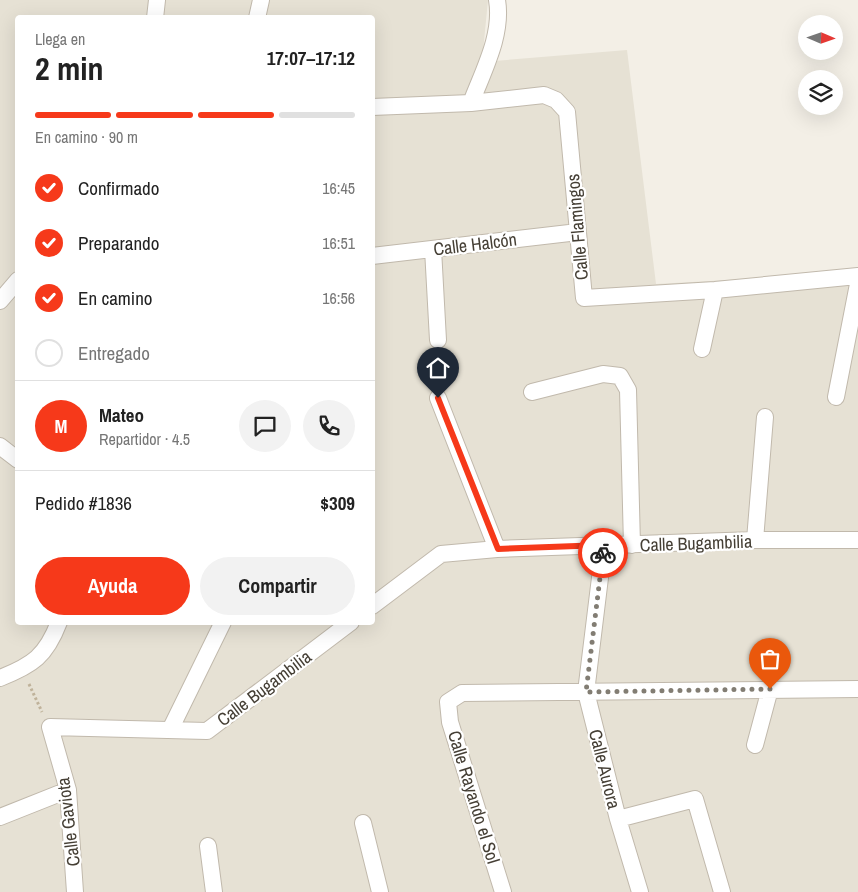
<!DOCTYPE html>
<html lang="es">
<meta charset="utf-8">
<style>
:root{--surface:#fff;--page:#f2f2f2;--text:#222;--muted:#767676;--line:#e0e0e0;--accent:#f6391a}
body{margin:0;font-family:"Archivo Narrow",sans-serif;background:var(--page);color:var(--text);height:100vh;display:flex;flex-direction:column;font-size:19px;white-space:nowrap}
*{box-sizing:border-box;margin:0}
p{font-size:16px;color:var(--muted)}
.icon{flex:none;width:28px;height:28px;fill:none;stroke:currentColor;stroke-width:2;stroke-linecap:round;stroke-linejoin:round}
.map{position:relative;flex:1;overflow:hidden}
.sheet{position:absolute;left:15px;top:15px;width:360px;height:610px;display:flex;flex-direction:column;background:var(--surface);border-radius:5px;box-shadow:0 5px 20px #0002}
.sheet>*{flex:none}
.needle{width:32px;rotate:92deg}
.tools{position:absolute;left:798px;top:15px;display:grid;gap:10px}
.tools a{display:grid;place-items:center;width:45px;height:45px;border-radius:50%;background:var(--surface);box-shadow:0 5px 20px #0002;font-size:25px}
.pin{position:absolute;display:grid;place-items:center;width:42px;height:42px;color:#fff;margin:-51px -21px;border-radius:50% 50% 50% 0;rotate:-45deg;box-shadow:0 0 5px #0007}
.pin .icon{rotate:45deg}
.courier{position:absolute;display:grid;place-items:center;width:50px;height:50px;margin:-25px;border:4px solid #f6391a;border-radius:50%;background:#fff;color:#222;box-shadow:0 1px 6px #0007}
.summary em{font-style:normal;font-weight:700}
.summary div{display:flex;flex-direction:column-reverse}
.summary{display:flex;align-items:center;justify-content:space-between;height:85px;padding:0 20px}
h1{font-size:32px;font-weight:700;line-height:38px}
.bar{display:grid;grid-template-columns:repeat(4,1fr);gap:8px 5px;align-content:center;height:60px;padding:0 20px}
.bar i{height:6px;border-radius:4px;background:var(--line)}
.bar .on{background:var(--accent)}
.bar p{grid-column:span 4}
.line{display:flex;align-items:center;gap:12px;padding:0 20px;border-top:1px solid var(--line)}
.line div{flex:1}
.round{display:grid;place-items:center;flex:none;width:52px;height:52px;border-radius:26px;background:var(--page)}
ol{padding:0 20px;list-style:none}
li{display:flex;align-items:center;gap:15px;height:55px}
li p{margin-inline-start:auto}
li .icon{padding:5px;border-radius:50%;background:var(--accent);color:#fff;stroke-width:4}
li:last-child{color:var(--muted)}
li i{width:28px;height:28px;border:2px solid var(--line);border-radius:50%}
.button{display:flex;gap:10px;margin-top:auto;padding:10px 20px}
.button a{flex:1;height:58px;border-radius:30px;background:var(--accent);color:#fff;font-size:20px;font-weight:700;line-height:58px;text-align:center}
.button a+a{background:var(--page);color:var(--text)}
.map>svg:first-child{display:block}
.residential{fill:#e6e1d4;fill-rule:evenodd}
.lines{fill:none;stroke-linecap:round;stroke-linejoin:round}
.street-casing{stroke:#c1b9ac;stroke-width:18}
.path{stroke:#bfb29a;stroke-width:3;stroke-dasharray:2.5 2.5;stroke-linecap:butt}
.street{stroke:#fff;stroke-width:16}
.done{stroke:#827d73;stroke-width:5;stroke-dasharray:0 9}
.route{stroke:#f6391a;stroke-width:6}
.labels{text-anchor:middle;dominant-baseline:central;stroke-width:4.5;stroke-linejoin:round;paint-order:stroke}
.street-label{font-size:18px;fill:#453f35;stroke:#fff}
</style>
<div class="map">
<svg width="858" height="892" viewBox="0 0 858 892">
<rect width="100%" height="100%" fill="#f3efe6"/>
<path class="residential" d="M0 0H488L482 62 627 50 656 284 858 273V892H0ZM18 18H372V622H18Z"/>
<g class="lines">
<g class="street-casing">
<path id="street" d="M155 18 157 0
M257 18 261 0
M471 103C483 71 503 35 497 0
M372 107 471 103 544 95 556 100 567 112 584 298 715 290 858 276
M433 249 438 340
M372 256 578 232
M0 301 18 280
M702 349 715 290
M532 392 603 374 620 376 628 390 632 545
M836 397 858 284
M438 398 497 549
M0 446 18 460
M755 540 765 417
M604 545 586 692 618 819 640 892
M372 606 441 554 497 549 755 540H858
M0 678C33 665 46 656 59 622
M170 730 223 622
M755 745 770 689
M0 817 68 790
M618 819 695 799 722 892
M363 823 380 892
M208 846 214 892
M75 892 68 790 50 727 207 731 351 622
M503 892 450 722 448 702 462 693 858 689"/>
</g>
<path class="path" d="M29 684 42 712"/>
<use href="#street" class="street"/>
</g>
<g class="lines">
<path class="done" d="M603 553 586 692 770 689"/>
<path class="route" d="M438 398 498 549 604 545 603 553"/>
</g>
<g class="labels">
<g class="street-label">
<text transform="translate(577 227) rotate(-95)">Calle Flamingos</text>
<text transform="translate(475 244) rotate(-7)">Calle Halcón</text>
<text transform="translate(696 543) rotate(-2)">Calle Bugambilia</text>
<text transform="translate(264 688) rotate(-37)">Calle Bugambilia</text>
<text transform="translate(605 769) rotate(76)">Calle Aurora</text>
<text transform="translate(474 797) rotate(73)">Calle Rayando el Sol</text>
<text transform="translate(68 822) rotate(-97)">Calle Gaviota</text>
</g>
</g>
</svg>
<div class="tools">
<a><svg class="needle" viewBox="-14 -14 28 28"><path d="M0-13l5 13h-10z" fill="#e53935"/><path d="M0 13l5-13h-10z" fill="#767676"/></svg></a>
<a><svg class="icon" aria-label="layers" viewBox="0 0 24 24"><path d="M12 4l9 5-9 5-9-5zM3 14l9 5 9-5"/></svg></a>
</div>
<div class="pin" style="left:770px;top:689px;background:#ea580c"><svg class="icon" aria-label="bag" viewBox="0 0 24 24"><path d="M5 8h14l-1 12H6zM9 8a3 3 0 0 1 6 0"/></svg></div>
<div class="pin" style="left:438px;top:398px;background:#1f2937"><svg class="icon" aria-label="home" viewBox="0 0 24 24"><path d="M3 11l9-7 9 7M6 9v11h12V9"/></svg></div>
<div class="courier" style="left:603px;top:553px"><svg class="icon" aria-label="bike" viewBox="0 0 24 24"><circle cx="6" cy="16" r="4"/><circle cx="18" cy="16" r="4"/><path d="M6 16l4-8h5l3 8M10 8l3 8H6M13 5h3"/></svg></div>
<section class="sheet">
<div class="summary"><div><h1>2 min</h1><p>Llega en</p></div><em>17:07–17:12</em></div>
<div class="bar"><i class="on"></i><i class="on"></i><i class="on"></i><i></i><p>En camino · 90 m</p></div>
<ol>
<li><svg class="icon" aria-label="check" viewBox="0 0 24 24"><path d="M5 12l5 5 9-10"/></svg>Confirmado<p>16:45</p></li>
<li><svg class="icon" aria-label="check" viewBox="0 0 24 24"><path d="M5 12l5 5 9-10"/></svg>Preparando<p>16:51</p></li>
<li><svg class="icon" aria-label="check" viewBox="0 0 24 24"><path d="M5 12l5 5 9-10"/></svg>En camino<p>16:56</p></li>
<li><i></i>Entregado</li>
</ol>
<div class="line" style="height:90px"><b class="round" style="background:var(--accent);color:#fff">M</b><div><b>Mateo</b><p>Repartidor · 4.5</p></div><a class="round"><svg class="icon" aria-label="chat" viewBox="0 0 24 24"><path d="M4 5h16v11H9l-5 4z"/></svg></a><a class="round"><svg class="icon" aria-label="phone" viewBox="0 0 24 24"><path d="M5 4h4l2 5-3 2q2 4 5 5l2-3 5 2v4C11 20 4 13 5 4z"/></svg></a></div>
<div class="line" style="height:65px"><div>Pedido #1836</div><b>$309</b></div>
<div class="button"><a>Ayuda</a><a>Compartir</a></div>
</section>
</div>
